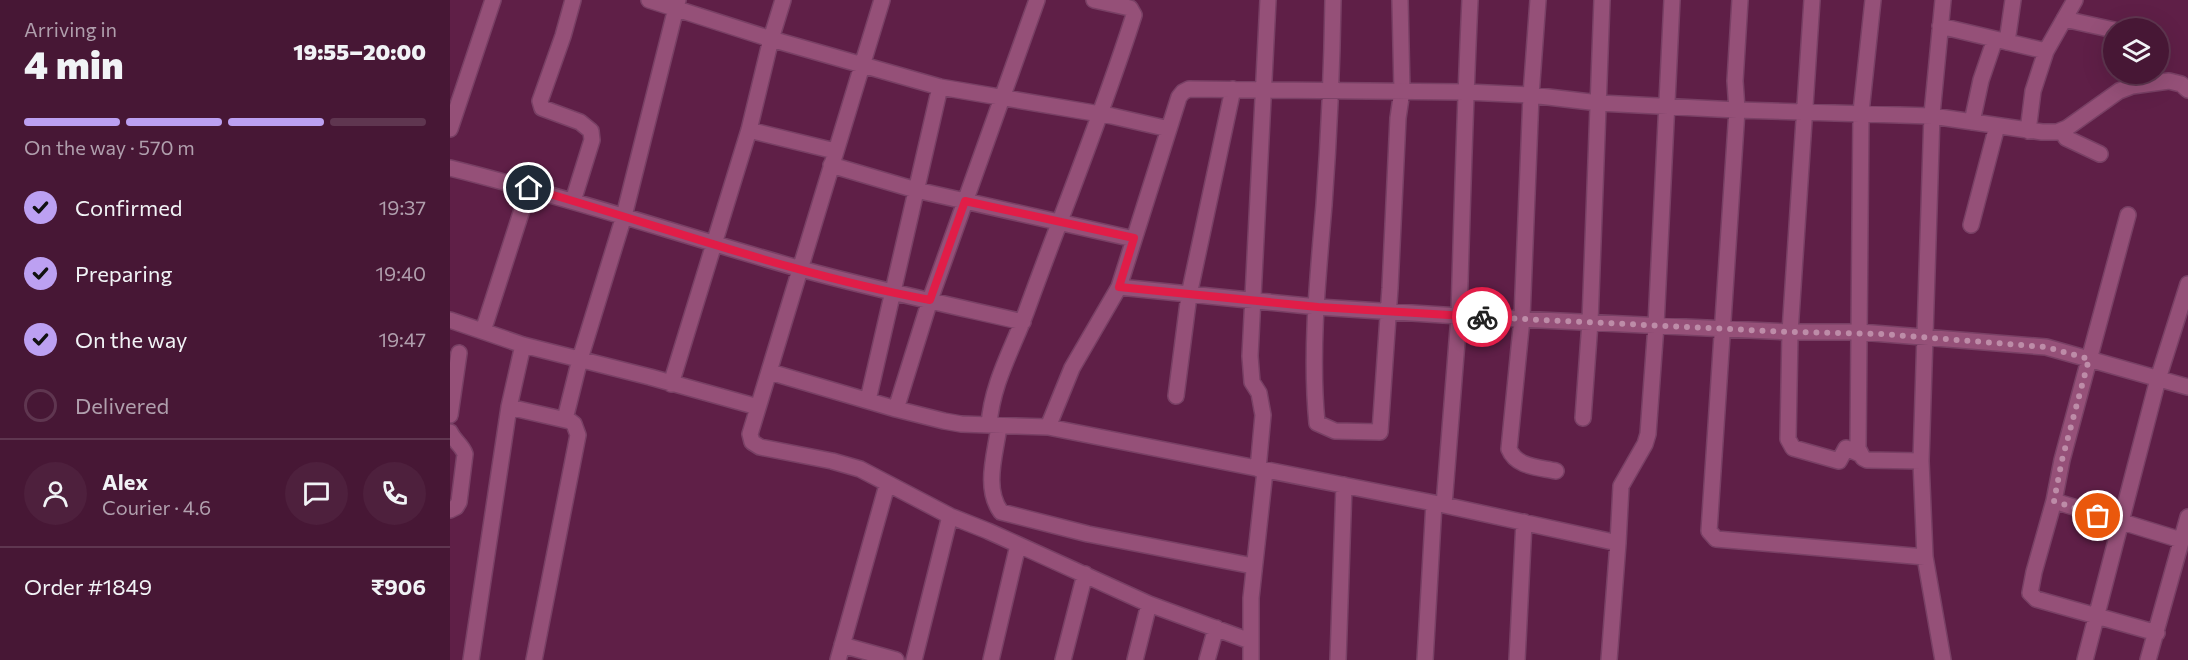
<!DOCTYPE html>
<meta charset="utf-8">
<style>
:root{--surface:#471735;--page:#4e203d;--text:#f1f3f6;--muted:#b09fad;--line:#5f3650;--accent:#bca0f2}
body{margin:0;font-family:Commissioner,sans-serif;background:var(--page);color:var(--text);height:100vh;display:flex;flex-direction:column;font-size:22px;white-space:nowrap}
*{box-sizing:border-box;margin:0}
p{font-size:20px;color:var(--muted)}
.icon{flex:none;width:33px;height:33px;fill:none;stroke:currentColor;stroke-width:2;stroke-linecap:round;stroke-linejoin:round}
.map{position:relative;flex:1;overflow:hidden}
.side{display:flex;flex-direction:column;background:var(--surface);width:450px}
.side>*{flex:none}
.controls{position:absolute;left:1653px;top:18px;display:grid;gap:12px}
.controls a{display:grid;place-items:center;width:66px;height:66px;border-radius:50%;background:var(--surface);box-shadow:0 6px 24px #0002,0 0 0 2px var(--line);font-size:30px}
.pin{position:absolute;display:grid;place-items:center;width:51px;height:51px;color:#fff;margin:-26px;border:3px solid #fff;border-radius:50%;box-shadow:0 2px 6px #0007}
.courier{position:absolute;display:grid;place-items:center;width:60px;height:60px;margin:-30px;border:4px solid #e11d48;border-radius:50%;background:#fff;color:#222;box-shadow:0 2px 8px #0007}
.head em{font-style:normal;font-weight:800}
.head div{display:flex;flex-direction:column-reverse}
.head{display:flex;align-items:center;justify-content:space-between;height:102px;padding:0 24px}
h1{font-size:39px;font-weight:800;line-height:45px}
.bar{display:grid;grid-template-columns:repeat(4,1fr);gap:9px 6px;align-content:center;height:72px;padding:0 24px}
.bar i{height:8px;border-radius:4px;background:var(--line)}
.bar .selected{background:var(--accent)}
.bar p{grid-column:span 4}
.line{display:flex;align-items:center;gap:15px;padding:0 24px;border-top:2px solid var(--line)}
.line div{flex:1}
.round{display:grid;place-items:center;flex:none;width:63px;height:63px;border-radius:32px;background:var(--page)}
ol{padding:0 24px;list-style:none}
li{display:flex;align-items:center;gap:18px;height:66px}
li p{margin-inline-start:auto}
li .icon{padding:6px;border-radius:50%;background:var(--accent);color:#111;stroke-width:4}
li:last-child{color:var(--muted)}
li i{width:33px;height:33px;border:3px solid var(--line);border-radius:50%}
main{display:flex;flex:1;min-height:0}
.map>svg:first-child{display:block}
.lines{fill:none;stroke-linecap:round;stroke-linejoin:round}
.street-casing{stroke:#794065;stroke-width:18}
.street{stroke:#955078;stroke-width:15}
.done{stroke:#bd8ca8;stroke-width:6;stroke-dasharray:0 10.8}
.route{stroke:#e11d48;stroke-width:8}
</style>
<main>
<section class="side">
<div class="head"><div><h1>4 min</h1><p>Arriving in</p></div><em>19:55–20:00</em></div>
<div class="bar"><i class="selected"></i><i class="selected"></i><i class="selected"></i><i></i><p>On the way · 570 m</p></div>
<ol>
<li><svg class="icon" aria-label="check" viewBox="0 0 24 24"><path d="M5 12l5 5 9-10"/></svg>Confirmed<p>19:37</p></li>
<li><svg class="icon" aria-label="check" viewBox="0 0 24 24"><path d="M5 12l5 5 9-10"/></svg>Preparing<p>19:40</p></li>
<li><svg class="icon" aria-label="check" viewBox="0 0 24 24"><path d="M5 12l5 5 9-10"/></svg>On the way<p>19:47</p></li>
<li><i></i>Delivered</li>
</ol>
<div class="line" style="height:108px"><a class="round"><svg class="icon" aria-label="person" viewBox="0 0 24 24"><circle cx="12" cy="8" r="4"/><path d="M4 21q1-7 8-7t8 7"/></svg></a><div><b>Alex</b><p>Courier · 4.6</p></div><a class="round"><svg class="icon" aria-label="chat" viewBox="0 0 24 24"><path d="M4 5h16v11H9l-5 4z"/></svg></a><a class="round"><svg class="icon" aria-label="phone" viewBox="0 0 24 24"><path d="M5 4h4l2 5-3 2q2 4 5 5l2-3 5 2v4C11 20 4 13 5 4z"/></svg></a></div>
<div class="line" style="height:78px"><div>Order #1849</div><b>₹906</b></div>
</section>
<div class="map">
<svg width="1738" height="660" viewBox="0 0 1738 660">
<rect width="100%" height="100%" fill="#5f1f47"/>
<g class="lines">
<g class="street-casing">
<path id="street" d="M123 0 113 36 90 101 92 108 130 122 141 131 142 140 123 201
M199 0 321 39 490 87 662 116 719 129
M432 0 300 434 302 442 310 447 382 461 410 469 500 516 538 531 699 604 800 641
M883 0C882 69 879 136 874 205 868 275 860 353 867 423L885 431 930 432 940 288 948 118 952 91 950 0
M1020 0C1015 105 1012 210 1009 316L868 307 669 287 729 97 733 92 739 89 1016 92 1081 95 1149 103 1287 110 1482 116 1592 132H1607L1617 128 1669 91 1682 86 1719 81 1731 84 1738 90
M1088 0 1081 95 1072 318 1059 449C1066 467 1088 467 1106 471
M1290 0 1285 81 1287 110 1259 531 1266 539 1475 557
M1362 0 1340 332 1338 439 1343 448 1389 461 1396 448 1410 454
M1423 0 1411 112 1408 448 1413 458 1417 460 1471 461
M1493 0 1482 114 1471 461 1475 557 1493 660
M1614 19 1664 30
M1490 26 1596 51
M1557 42 1563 0
M1522 122 1531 80 1545 39
M0 129 43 0
M299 130 385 151
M1578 131 1583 91 1596 51 1625 0
M1612 131 1616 138 1650 154
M381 165 466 190 684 239
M0 168C118 197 234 236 351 269 424 289 499 305 573 322
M1678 215 1612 460 1604 501 1584 572 1580 593 1586 599 1707 633
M1521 225 1547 126
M0 320 73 345 200 377 308 407
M33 331 79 188
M320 372 446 409 494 421 511 424 598 427 994 505
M221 384 299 130 321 39 333 0
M726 396 739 295 783 89
M418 400 490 87
M59 407 120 421 124 424 128 435 84 660
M446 409 480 300 587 0
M0 415 9 353
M1133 418 1140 322 1152 0
M115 419 130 359 174 216 228 0
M539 425C542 381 565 345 579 304 614 208 653 113 684 15L680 8 644 0
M549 426C546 452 533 488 551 512L638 534 803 566
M598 427 622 368 669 287
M0 432C4 441 12 445 15 454L9 502 6 507 0 510
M808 469 813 415 809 393 802 382 800 356 818 0
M1604 501 1731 540
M1168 543 1171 486 1195 444 1198 434 1206 325 1222 0
M392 645 446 660
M21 660 59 407 73 345
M388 660 437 485
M464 660 500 516
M541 660 568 545
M613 660 635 574
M685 660 699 604
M757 660 766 628
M801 660V598L815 471
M888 660 894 485
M975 660 984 503
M1067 660 1074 522
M1159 660 1168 543 994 505 1009 316 1340 332H1410L1596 347 1738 387
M1635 660 1708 379 1738 284
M1698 660 1738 517"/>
</g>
<use href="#street" class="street"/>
</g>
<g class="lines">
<path class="done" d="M1032 317 1340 332 1432 334 1596 347 1639 359 1612 460 1604 501 1648 516"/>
<path class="route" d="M79 188C212 226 344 275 480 300L515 201 684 238 669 287 868 307 1032 317"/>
</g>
</svg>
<div class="controls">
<a><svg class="icon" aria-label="layers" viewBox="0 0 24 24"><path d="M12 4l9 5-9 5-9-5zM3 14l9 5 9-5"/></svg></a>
</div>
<div class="pin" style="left:1648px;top:516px;background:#ea580c"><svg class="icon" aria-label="bag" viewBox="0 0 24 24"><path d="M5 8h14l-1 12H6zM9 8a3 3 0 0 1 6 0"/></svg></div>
<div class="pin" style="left:79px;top:188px;background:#1f2937"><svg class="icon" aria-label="home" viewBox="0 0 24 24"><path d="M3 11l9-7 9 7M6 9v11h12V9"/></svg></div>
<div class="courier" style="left:1032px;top:317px"><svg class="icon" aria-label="bike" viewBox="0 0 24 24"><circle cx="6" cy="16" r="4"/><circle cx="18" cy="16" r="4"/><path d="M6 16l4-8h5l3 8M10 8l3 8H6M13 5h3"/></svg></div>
</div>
</main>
